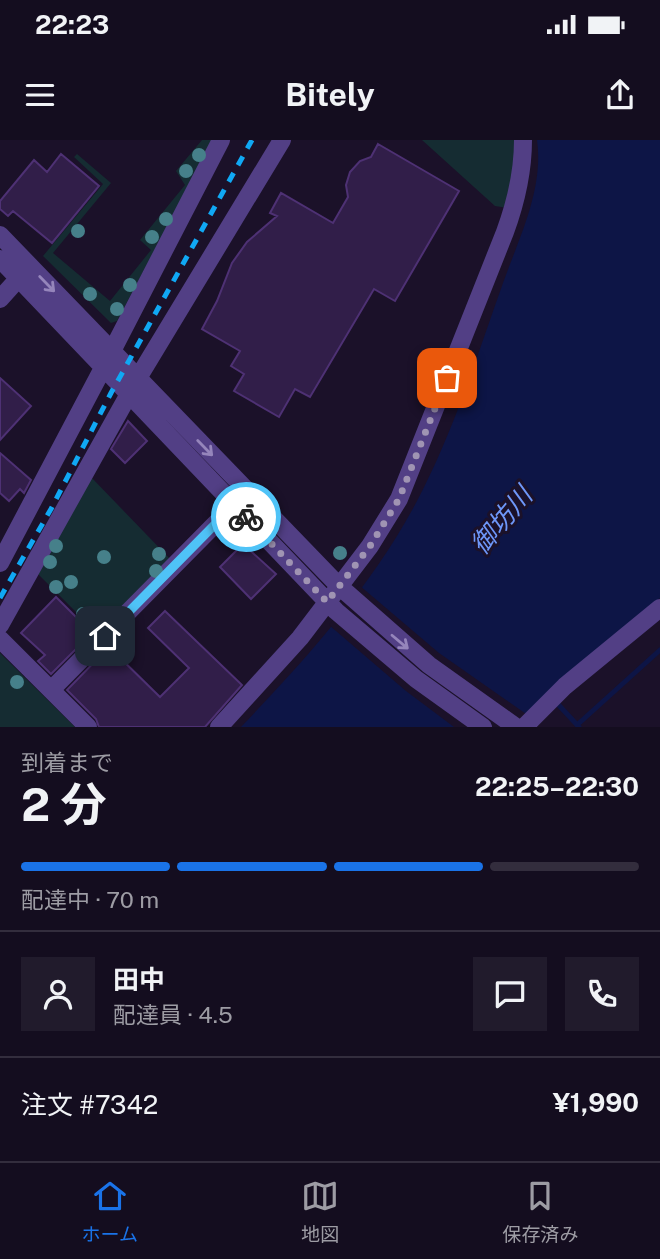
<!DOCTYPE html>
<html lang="ja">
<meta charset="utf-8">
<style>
:root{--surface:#140d1f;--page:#211b2c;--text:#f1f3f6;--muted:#9d9ca4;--line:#332d3d;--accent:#1a73e8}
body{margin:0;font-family:"Public Sans","Noto Sans JP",sans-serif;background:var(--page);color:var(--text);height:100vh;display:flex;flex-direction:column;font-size:26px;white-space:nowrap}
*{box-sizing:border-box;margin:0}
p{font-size:23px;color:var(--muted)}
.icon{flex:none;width:38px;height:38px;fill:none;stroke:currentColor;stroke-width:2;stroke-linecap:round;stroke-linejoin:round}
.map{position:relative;height:587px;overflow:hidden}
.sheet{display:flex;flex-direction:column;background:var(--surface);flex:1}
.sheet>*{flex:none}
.pin{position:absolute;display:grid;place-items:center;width:60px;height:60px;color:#fff;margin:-30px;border-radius:14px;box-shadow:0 4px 10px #0006}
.courier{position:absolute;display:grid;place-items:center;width:70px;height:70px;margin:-35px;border:5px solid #4fc3f7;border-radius:50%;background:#fff;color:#222;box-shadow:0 2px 9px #0007}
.summary em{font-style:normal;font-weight:700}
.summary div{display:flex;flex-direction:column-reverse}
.summary{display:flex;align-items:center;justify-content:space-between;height:119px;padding:0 21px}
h1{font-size:46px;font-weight:700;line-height:52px}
.bar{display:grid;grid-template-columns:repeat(4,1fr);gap:10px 7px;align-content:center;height:84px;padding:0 21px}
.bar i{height:9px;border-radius:5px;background:var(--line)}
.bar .on{background:var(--accent)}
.bar p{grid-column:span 4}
.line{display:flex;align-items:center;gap:18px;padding:0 21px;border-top:2px solid var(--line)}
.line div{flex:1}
.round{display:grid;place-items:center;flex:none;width:74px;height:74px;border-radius:0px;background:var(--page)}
.status{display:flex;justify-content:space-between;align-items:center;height:49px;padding:0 35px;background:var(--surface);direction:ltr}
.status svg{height:19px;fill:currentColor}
header{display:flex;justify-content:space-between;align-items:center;height:91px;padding:0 21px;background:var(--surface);font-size:32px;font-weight:700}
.dock{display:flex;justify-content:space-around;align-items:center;height:98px;border-top:2px solid var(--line);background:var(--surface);font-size:19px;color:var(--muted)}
.dock a{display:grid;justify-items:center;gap:4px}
.dock .on{color:var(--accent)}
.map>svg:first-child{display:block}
.green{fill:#152c32}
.water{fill:#0d1546}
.pier{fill:#1b1129}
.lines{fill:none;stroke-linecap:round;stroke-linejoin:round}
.stream{stroke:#0d1546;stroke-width:5}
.building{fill:#311e49;stroke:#4e3174;stroke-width:2}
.minor{stroke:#523f85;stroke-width:18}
.rail{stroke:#10a8f4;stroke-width:5;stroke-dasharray:10 9;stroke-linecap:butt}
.tree{fill:#46808a}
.oneway{stroke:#9585bb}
.done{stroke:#a094b3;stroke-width:7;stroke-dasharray:0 12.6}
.route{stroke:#4fc3f7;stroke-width:9}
.labels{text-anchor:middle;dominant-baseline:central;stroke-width:6;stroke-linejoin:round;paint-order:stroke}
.water-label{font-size:26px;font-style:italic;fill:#6e97f9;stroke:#1b1129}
</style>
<div class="status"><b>22:23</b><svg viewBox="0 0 49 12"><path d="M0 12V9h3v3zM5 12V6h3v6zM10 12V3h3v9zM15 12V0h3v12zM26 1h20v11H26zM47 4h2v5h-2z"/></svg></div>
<header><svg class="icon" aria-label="menu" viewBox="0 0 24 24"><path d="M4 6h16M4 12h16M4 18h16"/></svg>Bitely<svg class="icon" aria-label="share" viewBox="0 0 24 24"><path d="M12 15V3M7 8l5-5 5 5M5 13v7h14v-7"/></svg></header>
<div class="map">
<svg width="660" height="587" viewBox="0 0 660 587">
<rect width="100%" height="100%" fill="#1b1129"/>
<path class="green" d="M202 0H213L117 181 111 183 43 116 103 44 74 17 77 14 111 43 53 113 110 161 151 110 140 100 185 45 176 31Z
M422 0H518L508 68 495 66Z
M90 336 173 422 100 496 36 432Z
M0 513 75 587H0Z"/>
<path class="water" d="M537 0H660V458L514 587H241C307 518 372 446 417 361 453 293 477 216 503 143 519 98 544 49 537 0Z"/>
<path class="pier" d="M359 445 439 513 529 576 517 587H454L406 551 329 485Z"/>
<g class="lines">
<path class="stream" d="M555 561 579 587
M577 585 660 510"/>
</g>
<path class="building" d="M378 4 459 51 395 161 374 149 310 257 295 249 279 277 234 251 244 234 231 226 240 211 202 189 217 161 232 123 247 102 277 76 270 73 281 53 333 83 348 57 346 45 350 32 360 21 371 17Z
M61 14 99 46 52 103 13 71 8 76 0 69V61L34 20 47 32Z
M0 238 31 266 0 300Z
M128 281 147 301 125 323 111 309Z
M0 313 31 340 24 353 20 349 9 361 0 353Z
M243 404 276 434 251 459 220 427Z
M56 457 92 493 51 534 38 521 45 515 21 493Z
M165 471 242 545 205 587H99L96 579 67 550 109 507 160 557 189 528 148 488Z"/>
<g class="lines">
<path class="minor" d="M0 95 339 446 429 525 516 587
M0 119 336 471 416 539 483 587
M0 159 18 139
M112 211 221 0
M0 423 103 228
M0 485 138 238 282 0
M0 499 88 587
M51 550 234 365
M219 587 300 498 370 406 399 359 505 92C516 62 523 33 523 0
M524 587 565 546 660 468"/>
<path class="rail" d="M0 458 51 369 111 253 252 0"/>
</g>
<g class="tree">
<circle cx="199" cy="15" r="7"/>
<circle cx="186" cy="31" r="7"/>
<circle cx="166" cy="79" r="7"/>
<circle cx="78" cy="91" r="7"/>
<circle cx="152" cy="97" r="7"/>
<circle cx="130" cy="145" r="7"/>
<circle cx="90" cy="154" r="7"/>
<circle cx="117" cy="169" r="7"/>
<circle cx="56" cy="406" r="7"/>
<circle cx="340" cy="413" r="7"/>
<circle cx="159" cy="414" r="7"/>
<circle cx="104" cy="417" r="7"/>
<circle cx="50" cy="422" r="7"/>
<circle cx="156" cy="431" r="7"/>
<circle cx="71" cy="442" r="7"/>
<circle cx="56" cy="447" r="7"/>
<circle cx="83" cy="474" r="7"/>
<circle cx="17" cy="542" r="7"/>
</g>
<defs><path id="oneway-shaft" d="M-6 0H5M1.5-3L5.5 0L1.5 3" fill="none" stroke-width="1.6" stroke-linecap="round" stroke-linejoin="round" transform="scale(1.75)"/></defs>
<g class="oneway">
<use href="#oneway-shaft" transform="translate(47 144) rotate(46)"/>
<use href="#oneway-shaft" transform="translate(205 308) rotate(46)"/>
<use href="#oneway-shaft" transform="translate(400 502) rotate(40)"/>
</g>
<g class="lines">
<path class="done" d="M246 377 327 462 370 406 399 359 447 238"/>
<path class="route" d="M105 496 234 365 246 377"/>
</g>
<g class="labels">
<g class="water-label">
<text transform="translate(501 380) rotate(-50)">御坊川</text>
</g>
</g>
</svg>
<div class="pin" style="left:447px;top:238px;background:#ea580c"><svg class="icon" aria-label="bag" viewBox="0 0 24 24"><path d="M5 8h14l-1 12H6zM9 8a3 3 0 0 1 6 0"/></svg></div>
<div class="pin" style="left:105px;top:496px;background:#1f2937"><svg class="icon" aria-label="home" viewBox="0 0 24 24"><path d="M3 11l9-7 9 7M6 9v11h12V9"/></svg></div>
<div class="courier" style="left:246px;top:377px"><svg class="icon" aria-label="bike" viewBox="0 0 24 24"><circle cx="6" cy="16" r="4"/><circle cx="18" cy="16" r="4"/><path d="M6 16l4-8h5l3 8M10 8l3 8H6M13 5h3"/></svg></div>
</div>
<section class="sheet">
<div class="summary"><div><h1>2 分</h1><p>到着まで</p></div><em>22:25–22:30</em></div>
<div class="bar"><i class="on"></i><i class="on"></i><i class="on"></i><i></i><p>配達中 · 70 m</p></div>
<div class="line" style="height:126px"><a class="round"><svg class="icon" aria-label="person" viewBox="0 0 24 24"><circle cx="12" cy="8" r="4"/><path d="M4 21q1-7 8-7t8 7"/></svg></a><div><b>田中</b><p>配達員 · 4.5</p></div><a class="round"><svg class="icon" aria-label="chat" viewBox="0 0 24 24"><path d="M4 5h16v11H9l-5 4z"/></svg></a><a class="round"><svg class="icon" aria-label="phone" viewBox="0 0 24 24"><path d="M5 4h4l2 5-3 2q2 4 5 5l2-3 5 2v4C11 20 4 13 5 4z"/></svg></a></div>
<div class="line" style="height:91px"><div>注文 #7342</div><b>¥1,990</b></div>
</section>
<nav class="dock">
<a class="on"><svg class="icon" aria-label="home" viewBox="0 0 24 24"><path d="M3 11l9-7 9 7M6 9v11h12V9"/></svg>ホーム</a>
<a><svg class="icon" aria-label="map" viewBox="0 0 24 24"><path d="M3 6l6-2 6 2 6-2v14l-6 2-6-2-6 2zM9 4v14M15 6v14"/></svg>地図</a>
<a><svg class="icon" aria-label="saved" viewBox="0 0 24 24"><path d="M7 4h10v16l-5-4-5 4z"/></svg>保存済み</a>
</nav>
